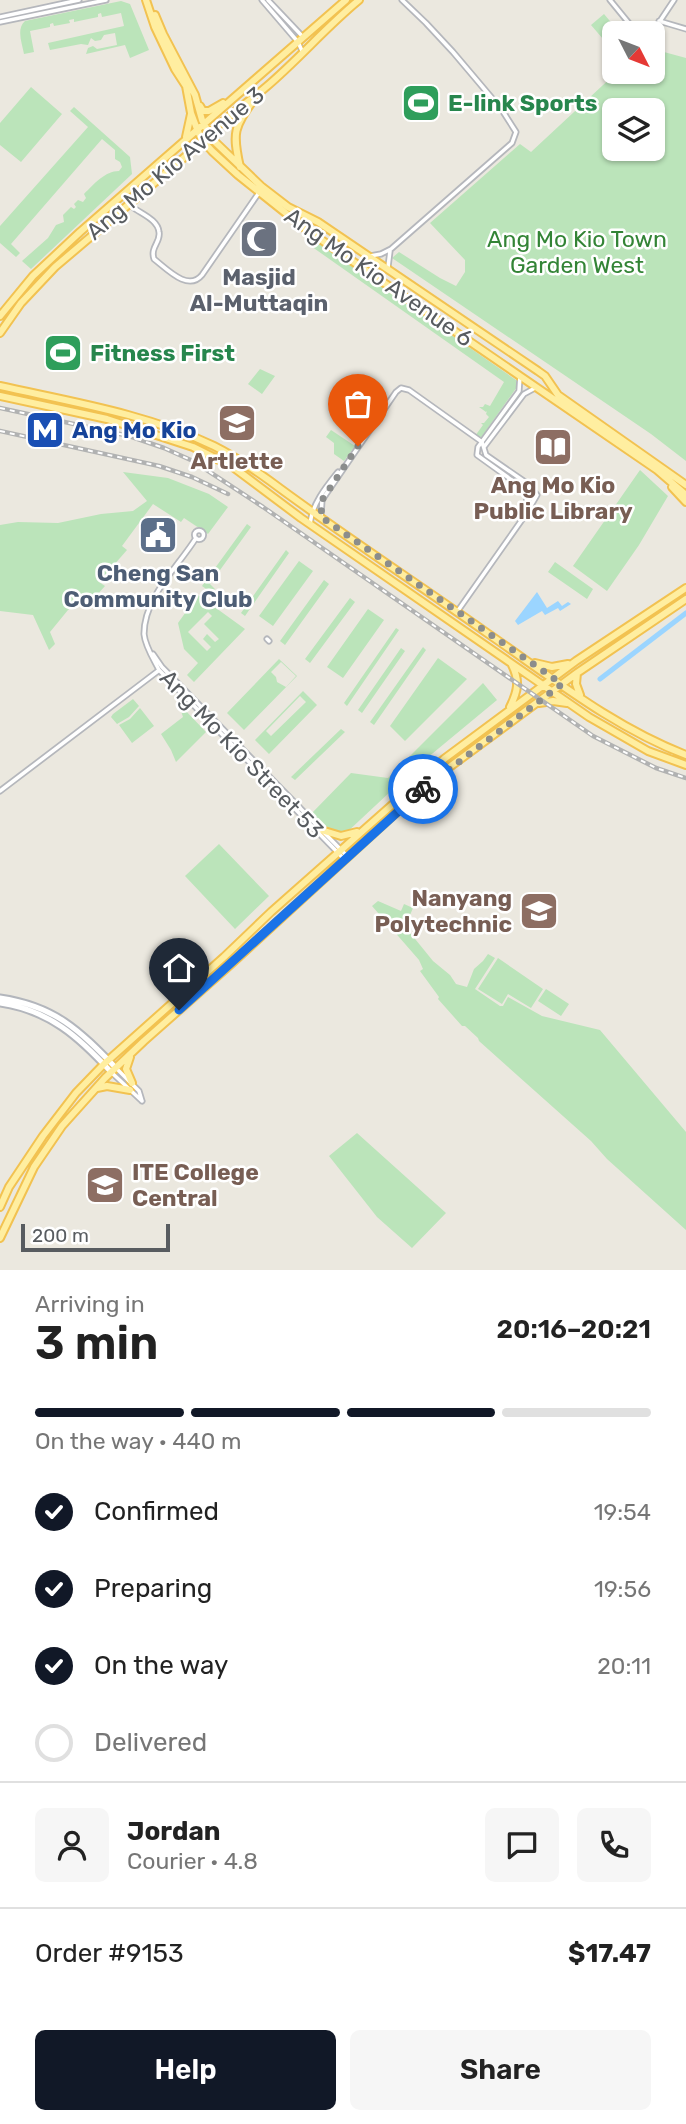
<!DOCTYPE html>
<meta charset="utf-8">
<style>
:root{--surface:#fff;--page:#f6f6f6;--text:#222;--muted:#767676;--line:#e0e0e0;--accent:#111827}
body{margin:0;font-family:Rubik,sans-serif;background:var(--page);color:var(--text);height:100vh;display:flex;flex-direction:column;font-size:26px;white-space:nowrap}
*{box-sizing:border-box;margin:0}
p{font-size:23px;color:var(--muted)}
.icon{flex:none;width:38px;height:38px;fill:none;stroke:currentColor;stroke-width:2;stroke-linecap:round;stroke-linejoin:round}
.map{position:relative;height:1270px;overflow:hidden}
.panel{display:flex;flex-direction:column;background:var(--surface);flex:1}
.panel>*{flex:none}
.needle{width:46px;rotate:132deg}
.tools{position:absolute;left:602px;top:21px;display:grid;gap:14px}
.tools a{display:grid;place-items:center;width:63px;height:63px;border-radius:10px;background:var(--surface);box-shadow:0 2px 5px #0004;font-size:35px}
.scale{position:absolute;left:21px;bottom:18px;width:149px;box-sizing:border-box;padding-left:7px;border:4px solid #585c60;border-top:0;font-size:19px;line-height:24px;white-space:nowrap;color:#585c60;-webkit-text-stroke:5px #fff;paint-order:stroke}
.pin{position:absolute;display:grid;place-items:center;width:60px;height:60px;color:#fff;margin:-72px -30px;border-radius:50% 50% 50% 0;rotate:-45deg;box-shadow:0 0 7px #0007}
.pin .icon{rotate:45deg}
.courier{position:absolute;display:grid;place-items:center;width:70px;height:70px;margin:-35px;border:5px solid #1a73e8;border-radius:50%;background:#fff;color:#222;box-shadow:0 2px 9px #0007}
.overview em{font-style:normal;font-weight:600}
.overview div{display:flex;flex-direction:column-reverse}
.overview{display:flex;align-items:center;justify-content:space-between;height:119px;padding:0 35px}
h1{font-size:46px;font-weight:600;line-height:52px}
.bar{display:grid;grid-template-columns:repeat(4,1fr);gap:10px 7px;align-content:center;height:84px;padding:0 35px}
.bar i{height:9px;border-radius:5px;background:var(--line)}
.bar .on{background:var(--accent)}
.bar p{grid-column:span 4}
.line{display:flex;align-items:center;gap:18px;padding:0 35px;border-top:2px solid var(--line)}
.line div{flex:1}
.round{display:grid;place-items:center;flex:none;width:74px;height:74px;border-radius:10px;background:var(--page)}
ol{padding:0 35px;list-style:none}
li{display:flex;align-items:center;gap:21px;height:77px}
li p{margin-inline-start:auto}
li .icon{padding:7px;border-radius:50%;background:var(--accent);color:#fff;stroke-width:4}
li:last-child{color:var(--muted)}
li i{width:38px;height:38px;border:4px solid var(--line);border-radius:50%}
.primary-button{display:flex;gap:14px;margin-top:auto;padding:14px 35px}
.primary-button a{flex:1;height:80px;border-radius:10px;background:var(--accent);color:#fff;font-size:28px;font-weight:600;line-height:80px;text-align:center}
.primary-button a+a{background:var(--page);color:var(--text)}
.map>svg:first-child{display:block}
.green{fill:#bbe4ba;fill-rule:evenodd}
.water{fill:#9bd5ff}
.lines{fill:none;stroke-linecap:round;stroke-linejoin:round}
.canal{stroke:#9bd5ff;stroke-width:5}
.minor-casing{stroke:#b5b7bc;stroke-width:7}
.secondary-casing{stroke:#b3b6bc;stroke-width:9}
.primary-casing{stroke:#f2c251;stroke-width:10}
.minor{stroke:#fff;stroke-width:3.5}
.secondary{stroke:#fff;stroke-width:5}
.primary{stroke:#ffeea0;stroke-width:6}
.rail-casing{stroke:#b1b2b2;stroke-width:4.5}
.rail{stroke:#fff;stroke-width:2;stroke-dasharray:5;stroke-linecap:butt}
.done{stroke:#8b8d8c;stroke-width:7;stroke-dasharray:0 12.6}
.route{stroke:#1a73e8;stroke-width:9}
.labels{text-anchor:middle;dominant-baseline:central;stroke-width:5;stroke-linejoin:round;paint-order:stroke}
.leisure-label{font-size:23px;font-weight:bold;fill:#27864d;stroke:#fff;text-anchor:start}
.street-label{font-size:23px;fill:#585c60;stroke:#fff}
.park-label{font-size:23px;fill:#338436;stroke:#fff}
.worship-label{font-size:23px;font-weight:bold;fill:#5b616d;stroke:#fff}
.transit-label{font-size:23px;font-weight:bold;fill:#164399;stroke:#fff;text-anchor:start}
.education-label{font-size:23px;font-weight:bold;fill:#785e54;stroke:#fff}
.service-label{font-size:23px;font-weight:bold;fill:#4e5e75;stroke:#fff}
</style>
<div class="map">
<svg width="686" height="1270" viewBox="0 0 686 1270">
<rect width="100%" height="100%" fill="#ebe8df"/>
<path class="green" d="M121 1 130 4 149 50 130 58 125 45 86 54 88 48 93 46 97 49 117 45 115 33 104 35 101 40 95 41 91 38 88 45 81 44 50 50 48 43 124 26 121 13 102 17 101 13 98 14V17L74 22V19L69 20 70 23 54 26 53 23 50 24V27L30 31 34 52 24 54C22 43 16 29 25 21Z
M604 14 620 33H614V42L609 46 591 25Z
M653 49 686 58V461L651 434 392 258 399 252 440 278 456 286 465 272V260L430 223 520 144 531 152 617 72H653ZM653 110V149H614V110Z
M31 87 62 114 21 162 0 145V123Z
M74 107 130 157 132 174 31 269 22 261 48 238 56 225 64 222 63 215 71 207 74 209 76 207 74 204 78 200 83 202 86 198 84 194C94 184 105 171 119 171L122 167 120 162 115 159V150L102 139 11 244 20 253 16 257 0 243V226L88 127 70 111Z
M312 238 516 380 517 387 480 439 475 436 483 425 481 423H484L489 417 486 414 487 411 486 412 479 407H483L485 404 490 406 504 382 308 244Z
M260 369 275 376 262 394 248 384Z
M331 430 355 446 344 461 334 454V443L326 437Z
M640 470 668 496 639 545 607 591 573 566Z
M123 472 168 478 209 494 228 507 208 534 184 518 181 522 153 504 122 546 127 550 99 582 105 586 88 605 82 601 68 610 50 632 55 644 49 650 33 615 0 611V525L18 522 58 523 101 514 133 511 147 501Z
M247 524 251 527 210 584 215 589 212 593 202 586Z
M286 550 289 553 245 616 241 613Z
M299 561 313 571 273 626 259 616Z
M555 562 593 589 587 599 548 572Z
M324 580 329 584 285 645 280 641Z
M198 595 245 629 194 682 187 675 198 663 184 649 178 623ZM208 612 212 616 204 624 219 639 215 642 207 634 203 639 211 647 207 651 188 632Z
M350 598 355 602 310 663 305 659Z
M368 609 384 620 343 678 327 667Z
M396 628 399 630 347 706 344 703Z
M423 647 426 650 374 725 370 722Z
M401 648 405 651 362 713 358 710Z
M438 658 467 679 405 741 390 726Z
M279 659 297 676 244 730 227 713ZM281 662 296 676 286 687 277 682 276 677 271 672Z
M483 683 497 700 421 763 345 834C327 832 323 826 311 814L351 773 388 778Z
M303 691 317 705 269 754 255 740ZM300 696 306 702 271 736 266 731Z
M133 699 139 706 129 717 117 724 111 717 113 714Z
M140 708 154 726 132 743 119 725 130 719Z
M184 709 206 732 176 762 171 750 161 734 183 717 181 711Z
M341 729 345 732 295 780 291 777Z
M219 844 269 896 235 929 185 876Z
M378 901 401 911 404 904 413 908 407 922V929L433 961 450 975 456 984 467 987 474 969 483 961 488 954 495 958 475 989 500 1006H503L508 997 542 1016 600 1030 686 1132V1230L607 1159 591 1141 479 1041 478 1038 465 1026H462L438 999 439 997 420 971 423 969 419 960 372 906Z
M498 958 543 989 531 1008 508 994 502 1004 478 989Z
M546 989 569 1004 561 1016 538 1001Z
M357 1133 446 1213 412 1248 377 1217 329 1156Z"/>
<path class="water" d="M537 592 547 608 558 601 562 606 568 602 571 604 560 611 558 608 545 615 542 611 518 625 515 621Z"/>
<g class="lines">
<path class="canal" d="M600 679 686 613"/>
<g class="minor-casing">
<path id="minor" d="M262 0 298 42 303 53
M268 0 303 37
M610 0 637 33
M0 17 79 0
M659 21 686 29
M0 22 106 0
M652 33 674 0
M123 195C126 199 130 204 134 208 142 214 158 220 159 232 161 242 150 247 154 259 167 269 188 292 202 275L258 194V190
M370 256 381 254 391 249 512 143 516 132 502 110 453 52 426 23 402 0
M388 267 390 251
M520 376 519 391 478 447 477 455 527 491 526 512
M484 447 524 394 535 388
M321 517 322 500 396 392 401 388 409 390 482 442 486 455 528 484 537 495 526 514 457 612
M310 524C312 504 326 487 338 472
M194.5 535a4.5 4.5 0 1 1 9 0a4.5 4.5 0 1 1-9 0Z
M196 538C178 567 144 597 144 634 145 646 154 660 159 670L345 860
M267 639 269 641
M153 654 162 667 348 857
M0 791 158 671
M116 1068 139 1091 142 1101
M111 1072 142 1101"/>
</g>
<g class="secondary-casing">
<path id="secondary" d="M0 998C55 1006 79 1030 116 1068
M0 1003C49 1010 79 1037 111 1072"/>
</g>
<g class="primary-casing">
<path id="primary" d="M146 0 155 27 175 69 186 86 191 113 197 129 202 140 212 151 238 175 307 230 657 470 686 495
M155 15 163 34 195 95 202 120 212 139 262 187 288 207 318 222 538 371 545 376 558 395 686 485
M200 106 203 111H209L223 103
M186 137 191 114
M240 167C232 132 234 128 254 99
M0 316 33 276 80 232 346 0
M0 333 21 303 55 267 200 144C219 121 244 106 266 87 299 59 326 27 359 0
M0 386C72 402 147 414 214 446 234 456 252 468 270 481 341 534 415 582 487 633 551 677 613 727 686 755
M0 396 107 419 193 447 233 467 301 518 589 717 648 751 686 765
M672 487 686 502
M535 663 552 667 568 664
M577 673 576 684 580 695
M539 703 553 701 567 703
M510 707C518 691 520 681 512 665
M321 830 341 836 357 832
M130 1057 126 1069 132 1083
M97 1088 107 1086 130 1090
M0 1207 9 1187 43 1136 76 1093 104 1064 224 957 271 912 444 759 576 661 686 588
M0 1238 34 1167 62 1126 105 1078 144 1041 230 965 399 810 451 766 577 673 686 599"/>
</g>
<use href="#minor" class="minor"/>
<use href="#secondary" class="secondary"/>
<use href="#primary" class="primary"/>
<g class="rail-casing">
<path id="rail" d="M0 408 129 436 164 448 193 461 263 507 593 736 656 768 686 778
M0 431 159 466 192 477 228 494"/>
</g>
<use href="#rail" class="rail"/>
</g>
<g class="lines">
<path class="done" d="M358 446 322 500 321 517 562 684 423 789"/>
<path class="route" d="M179 1010 423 789"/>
</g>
<defs>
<g id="stadium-square" transform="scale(2.0125)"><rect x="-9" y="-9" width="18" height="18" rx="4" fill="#2e9e5b" stroke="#fff"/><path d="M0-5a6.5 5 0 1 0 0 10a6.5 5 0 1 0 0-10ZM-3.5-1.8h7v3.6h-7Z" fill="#fff"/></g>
<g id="mosque-square" transform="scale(2.0125)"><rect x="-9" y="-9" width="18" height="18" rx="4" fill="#6b7280" stroke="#fff"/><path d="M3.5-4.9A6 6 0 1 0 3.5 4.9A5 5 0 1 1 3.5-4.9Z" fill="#fff"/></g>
<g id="school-square" transform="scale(2.0125)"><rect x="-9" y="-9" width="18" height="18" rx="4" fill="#8d6e63" stroke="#fff"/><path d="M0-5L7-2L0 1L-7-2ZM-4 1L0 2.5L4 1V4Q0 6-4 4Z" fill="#fff"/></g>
<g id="metro-square" transform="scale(2.0125)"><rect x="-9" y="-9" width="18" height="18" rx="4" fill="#1a4fb4" stroke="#fff"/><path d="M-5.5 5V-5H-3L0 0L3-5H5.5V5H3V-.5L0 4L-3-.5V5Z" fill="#fff"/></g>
<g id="library-square" transform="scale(2.0125)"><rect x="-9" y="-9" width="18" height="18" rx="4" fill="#8d6e63" stroke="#fff"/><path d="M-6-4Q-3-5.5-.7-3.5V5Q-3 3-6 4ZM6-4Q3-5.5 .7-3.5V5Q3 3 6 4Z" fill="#fff"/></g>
<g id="civic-square" transform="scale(2.0125)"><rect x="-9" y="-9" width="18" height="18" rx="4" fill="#5c6f8a" stroke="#fff"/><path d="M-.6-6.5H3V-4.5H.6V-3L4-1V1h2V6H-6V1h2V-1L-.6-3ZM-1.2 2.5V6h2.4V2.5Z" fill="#fff"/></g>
<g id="university-square" transform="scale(2.0125)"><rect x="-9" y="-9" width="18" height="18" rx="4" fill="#8d6e63" stroke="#fff"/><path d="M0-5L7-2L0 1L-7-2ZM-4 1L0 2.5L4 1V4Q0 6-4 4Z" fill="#fff"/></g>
</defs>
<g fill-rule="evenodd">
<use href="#stadium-square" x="421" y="103"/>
<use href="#mosque-square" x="259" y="239"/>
<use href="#stadium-square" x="63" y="353"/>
<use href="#school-square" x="237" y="423"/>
<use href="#metro-square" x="45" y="430"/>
<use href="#library-square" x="553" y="447"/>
<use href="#civic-square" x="158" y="535"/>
<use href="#university-square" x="539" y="911"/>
<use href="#university-square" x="105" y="1185"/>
</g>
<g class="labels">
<g class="leisure-label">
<text x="448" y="103">E-link Sports</text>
<text x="90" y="353">Fitness First</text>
</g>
<g class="street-label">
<text transform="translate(175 163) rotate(-40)">Ang Mo Kio Avenue 3</text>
<text transform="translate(379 277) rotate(35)">Ang Mo Kio Avenue 6</text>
<text transform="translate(242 754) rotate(46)">Ang Mo Kio Street 53</text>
</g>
<g class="park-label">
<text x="577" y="239">Ang Mo Kio Town<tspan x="577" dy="26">Garden West</tspan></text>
</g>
<g class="worship-label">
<text x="259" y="277">Masjid<tspan x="259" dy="26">Al-Muttaqin</tspan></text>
</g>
<g class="transit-label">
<text x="72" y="430">Ang Mo Kio</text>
</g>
<g class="education-label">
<text x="237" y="461">Artlette</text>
<text x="553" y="485">Ang Mo Kio<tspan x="553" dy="26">Public Library</tspan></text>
<text x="512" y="898" text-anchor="end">Nanyang<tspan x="512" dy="26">Polytechnic</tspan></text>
<text x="132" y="1172" text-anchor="start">ITE College<tspan x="132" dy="26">Central</tspan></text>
</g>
<g class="service-label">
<text x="158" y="573">Cheng San<tspan x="158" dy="26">Community Club</tspan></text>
</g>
</g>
</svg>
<div class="tools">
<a><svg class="needle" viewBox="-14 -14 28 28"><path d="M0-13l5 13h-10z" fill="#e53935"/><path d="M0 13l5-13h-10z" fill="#767676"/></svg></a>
<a><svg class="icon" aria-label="layers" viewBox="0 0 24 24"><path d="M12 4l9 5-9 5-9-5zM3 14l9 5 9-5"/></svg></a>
</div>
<div class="scale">200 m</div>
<div class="pin" style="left:358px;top:446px;background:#ea580c"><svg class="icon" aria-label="bag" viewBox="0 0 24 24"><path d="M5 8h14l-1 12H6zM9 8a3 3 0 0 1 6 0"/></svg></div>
<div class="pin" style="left:179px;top:1010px;background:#1f2937"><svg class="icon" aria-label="home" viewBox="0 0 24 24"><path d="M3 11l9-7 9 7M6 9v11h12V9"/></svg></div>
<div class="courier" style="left:423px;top:789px"><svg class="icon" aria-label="bike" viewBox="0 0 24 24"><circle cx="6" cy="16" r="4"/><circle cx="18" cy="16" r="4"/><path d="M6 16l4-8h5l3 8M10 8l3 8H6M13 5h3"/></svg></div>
</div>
<section class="panel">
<div class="overview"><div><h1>3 min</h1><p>Arriving in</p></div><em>20:16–20:21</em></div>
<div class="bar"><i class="on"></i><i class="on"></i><i class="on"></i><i></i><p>On the way · 440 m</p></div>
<ol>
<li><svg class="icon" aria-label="check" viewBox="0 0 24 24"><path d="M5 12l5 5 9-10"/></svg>Confirmed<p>19:54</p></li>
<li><svg class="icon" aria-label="check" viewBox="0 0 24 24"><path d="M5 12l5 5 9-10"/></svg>Preparing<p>19:56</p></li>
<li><svg class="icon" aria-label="check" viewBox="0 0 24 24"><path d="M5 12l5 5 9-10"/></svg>On the way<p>20:11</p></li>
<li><i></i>Delivered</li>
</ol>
<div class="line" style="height:126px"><a class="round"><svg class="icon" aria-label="person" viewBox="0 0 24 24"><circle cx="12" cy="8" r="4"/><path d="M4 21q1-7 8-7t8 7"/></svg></a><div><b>Jordan</b><p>Courier · 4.8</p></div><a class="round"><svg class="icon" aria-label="chat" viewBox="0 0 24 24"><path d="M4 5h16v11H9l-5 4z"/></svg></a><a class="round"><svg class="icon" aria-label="phone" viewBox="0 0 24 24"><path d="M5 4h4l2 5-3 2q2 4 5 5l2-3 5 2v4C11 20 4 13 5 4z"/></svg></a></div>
<div class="line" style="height:91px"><div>Order #9153</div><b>$17.47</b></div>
<div class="primary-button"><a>Help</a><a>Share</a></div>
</section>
